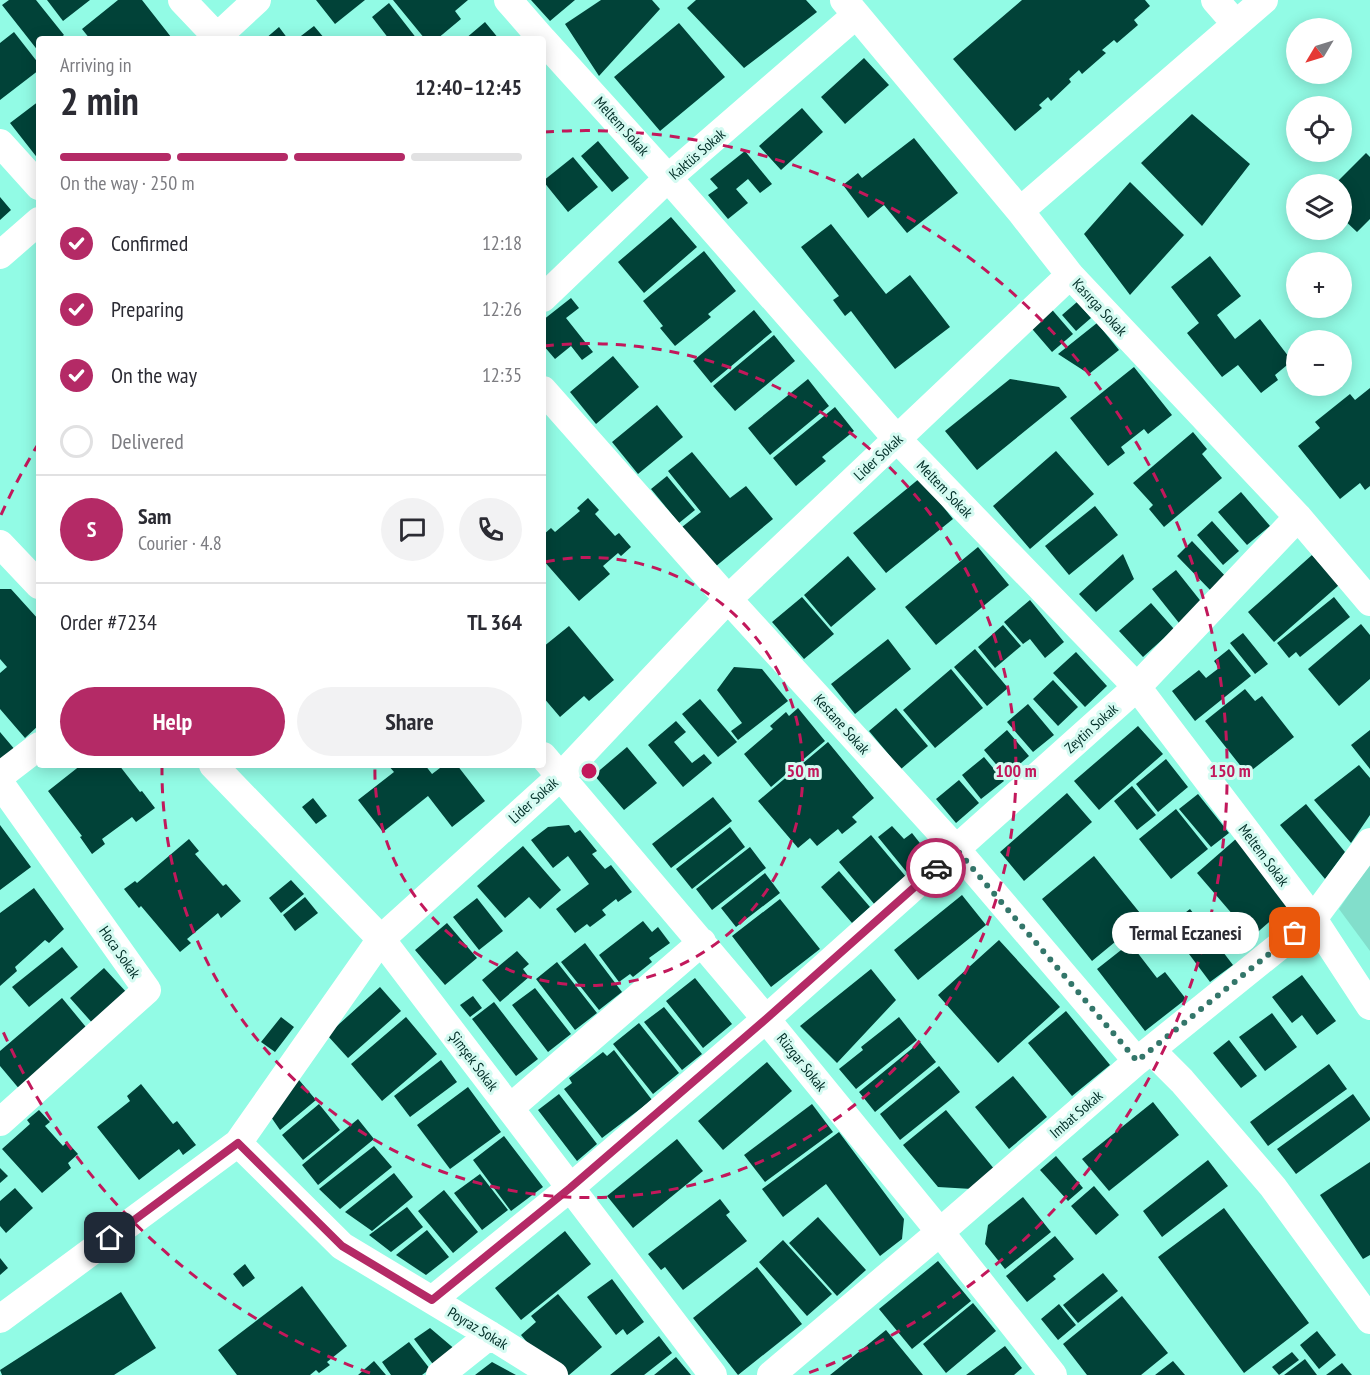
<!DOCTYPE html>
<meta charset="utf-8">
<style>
:root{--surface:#fff;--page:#f2f2f3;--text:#2b2b33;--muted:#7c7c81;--line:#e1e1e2;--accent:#b42a66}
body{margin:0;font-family:"PT Sans Narrow",sans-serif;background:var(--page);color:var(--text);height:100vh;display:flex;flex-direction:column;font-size:22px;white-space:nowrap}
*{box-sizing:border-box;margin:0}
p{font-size:20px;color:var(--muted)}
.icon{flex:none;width:33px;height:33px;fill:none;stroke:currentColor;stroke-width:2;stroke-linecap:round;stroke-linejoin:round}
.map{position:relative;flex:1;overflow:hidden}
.panel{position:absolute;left:36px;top:36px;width:510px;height:732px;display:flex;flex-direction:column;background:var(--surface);border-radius:6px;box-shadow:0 3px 15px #0003}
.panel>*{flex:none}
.needle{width:39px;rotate:232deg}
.fabs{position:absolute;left:1286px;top:18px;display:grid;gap:12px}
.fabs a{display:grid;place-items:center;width:66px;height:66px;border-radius:50%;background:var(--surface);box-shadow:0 3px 15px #0003;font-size:30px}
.pin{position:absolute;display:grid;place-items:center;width:51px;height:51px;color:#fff;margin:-26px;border-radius:12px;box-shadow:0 3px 9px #0006}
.courier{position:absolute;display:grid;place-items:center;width:60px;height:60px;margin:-30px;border:4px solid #b42a66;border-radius:50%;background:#fff;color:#222;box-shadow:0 2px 8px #0007}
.bubble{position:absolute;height:42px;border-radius:21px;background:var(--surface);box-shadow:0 3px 15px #0003;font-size:20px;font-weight:800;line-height:42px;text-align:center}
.head em{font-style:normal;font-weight:800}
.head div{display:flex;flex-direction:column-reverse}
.head{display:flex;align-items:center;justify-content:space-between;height:102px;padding:0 24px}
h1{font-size:39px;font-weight:800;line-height:45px}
.bar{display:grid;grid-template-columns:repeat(4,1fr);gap:9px 6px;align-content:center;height:72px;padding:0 24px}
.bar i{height:8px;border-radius:4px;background:var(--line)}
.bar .active{background:var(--accent)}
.bar p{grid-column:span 4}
.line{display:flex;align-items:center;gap:15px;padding:0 24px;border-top:2px solid var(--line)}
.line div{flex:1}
.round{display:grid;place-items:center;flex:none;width:63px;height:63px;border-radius:32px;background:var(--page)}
ol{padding:0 24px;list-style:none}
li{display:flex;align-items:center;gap:18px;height:66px}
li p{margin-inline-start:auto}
li .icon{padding:6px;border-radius:50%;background:var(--accent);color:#fff;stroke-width:4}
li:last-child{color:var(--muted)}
li i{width:33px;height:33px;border:3px solid var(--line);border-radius:50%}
.button{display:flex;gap:12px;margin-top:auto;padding:12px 24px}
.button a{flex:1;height:69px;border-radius:36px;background:var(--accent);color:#fff;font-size:24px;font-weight:800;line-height:69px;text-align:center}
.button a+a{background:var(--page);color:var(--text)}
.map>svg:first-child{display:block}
.pitch{fill:#82decb}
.building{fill:#014238}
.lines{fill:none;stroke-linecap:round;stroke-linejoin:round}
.minor{stroke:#fff;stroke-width:28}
.done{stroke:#33766a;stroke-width:6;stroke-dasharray:0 10.8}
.route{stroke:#b42a66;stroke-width:8}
.ring{fill:none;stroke:#c2185b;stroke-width:3;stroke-dasharray:10 8}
.labels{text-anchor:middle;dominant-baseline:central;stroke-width:6;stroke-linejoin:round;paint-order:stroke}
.street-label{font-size:15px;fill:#002e27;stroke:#d5fbf2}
.centre{fill:#c2185b;stroke:#d5fbf2;stroke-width:3}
.ring-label{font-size:18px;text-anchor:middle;font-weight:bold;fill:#c2185b;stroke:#d5fbf2;stroke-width:6;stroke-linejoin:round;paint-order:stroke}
</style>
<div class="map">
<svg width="1370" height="1375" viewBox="0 0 1370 1375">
<rect width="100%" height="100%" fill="#92fbe5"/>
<path class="pitch" d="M1370 864V951L1339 909Z"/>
<path class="building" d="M9 0H36L64 35 59 39H39V52L2 5Z
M47 0H90L63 21Z
M118 0H142L171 37 168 39H90L82 29Z
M316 0H365L335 24Z
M393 0H468L455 11 461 19 437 39H425Z
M531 0H575L550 21Z
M601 0H652L660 9 599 76 565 24Z
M696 0H806L817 12 744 68 687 8Z
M1022 0H1145L1150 6 1134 20 1138 25 1117 43 1114 40 1102 50 1106 53 1082 74 1079 70 1069 79 1071 82 1051 101 1048 97 1039 105 1042 108 1015 131 953 59Z
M389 3 417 39H389L372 17Z
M485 22 499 39H465Z
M679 23 725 77 660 131 614 77Z
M314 26 325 39H297Z
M279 27 288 39H265Z
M14 32 39 64V70L0 100V43Z
M864 58 889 85 845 124 821 97Z
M39 101V160L10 123Z
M802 108 823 132 781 170 759 146Z
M1192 114 1250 164 1202 226 1141 163Z
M914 138 958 193 907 233 884 205 868 218 843 185 858 173 862 178Z
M598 141 629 178 612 192 581 156Z
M745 151 772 184 760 193 748 179 736 189 748 203 728 219 708 195 718 188 710 179Z
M1366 153 1370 157V219L1357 232 1341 217V184H1335Z
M573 157 598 187 568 212 543 181Z
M1130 182 1184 235 1130 295 1084 234Z
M0 197 11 210 0 220Z
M671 217 697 247 644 293 618 262Z
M831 224 886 294 910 275 950 327 895 369 851 311 845 316 833 300 839 296 801 247Z
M704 251 736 291 708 314 711 317 675 346 660 328 663 326 643 301Z
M1210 256 1241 296 1217 315 1235 339 1260 319 1292 361 1275 375 1278 380 1261 393 1238 365 1222 377 1187 333 1199 323 1171 287Z
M571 298 579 308 566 318 593 352 582 360 571 346 555 359 543 345V332L546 330 543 326V320Z
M1077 302 1091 318 1076 331 1062 315Z
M1048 305 1073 334 1052 352 1027 323Z
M754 310 772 332 711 383 693 361Z
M1097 323 1119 350 1089 374 1058 354Z
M774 335 795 361 735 411 713 386Z
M613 356 639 387 596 424 570 392Z
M1134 367 1172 415 1148 434 1144 429 1121 447 1125 453 1108 466 1070 418Z
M808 379 829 406 770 455 748 428Z
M1010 379 1059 387 1067 397 977 470 945 431Z
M1370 388V486L1365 490 1360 483 1340 499 1298 446 1320 428 1315 422 1350 394 1355 400Z
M657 405 683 437 638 474 612 442Z
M835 407 854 431 822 457 826 461 796 486 773 458Z
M1193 432 1207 449 1202 454 1222 478 1164 527 1149 509 1153 505 1133 483Z
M1056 451 1094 494 1030 549 993 506Z
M692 452 730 498 746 486 773 519 715 567 682 527 701 512 668 471Z
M667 476 695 510 679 523 651 489Z
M920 478 953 519 886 573 853 533Z
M1241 492 1270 526 1247 545 1218 512Z
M588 498 599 510 595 514 615 536 619 533 631 547 621 556 618 553 603 566 610 574 579 601 543 560V535L551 528 555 532 580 511 577 508Z
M1095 506 1118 535 1069 575 1045 546Z
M1212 521 1239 551 1223 565 1197 535Z
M1192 541 1228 579 1213 593 1177 556Z
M978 547 1009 585 936 645 905 607Z
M1123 554 1134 579 1096 612 1079 594Z
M1312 555 1339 585 1274 642 1248 612Z
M848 556 876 589 831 627 804 595Z
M1176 570 1203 604 1179 623 1152 589Z
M0 589H11L39 620V725L25 738 0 709V673L7 667 0 659Z
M802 597 834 634 804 659 772 622Z
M1334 597 1350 617 1300 657 1296 652 1289 658 1277 643Z
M1030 600 1064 642 1045 658 1030 639 1023 644 1004 622Z
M1151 603 1174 629 1143 657 1119 631Z
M1361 624 1370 635V679L1339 706 1308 669Z
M1003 625 1021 646 995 668 978 647Z
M569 626 614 680 589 701 584 696 560 717 543 697V654L545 652 543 647Z
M1243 633 1268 664 1255 674 1230 643Z
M888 639 911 669 855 714 831 684Z
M975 649 1008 688 987 706 954 667Z
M1229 649 1251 676 1195 721 1172 691 1199 670 1206 678 1219 668 1214 661Z
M1076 652 1107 686 1085 707 1053 673Z
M734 667 762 669 788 701 738 740 731 731 742 723 717 690Z
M951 669 983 708 935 748 903 710Z
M1053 680 1078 707 1058 726 1033 699Z
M1245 689 1255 701 1262 696 1294 737 1247 774 1205 721Z
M700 699 737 742 718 757 682 714Z
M1028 704 1054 735 1033 752 1007 722Z
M798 708 825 741 771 787 744 754 773 729 770 726 786 712 789 716Z
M896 708 928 746 901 769 869 731Z
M676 721 686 732 674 742 692 763 704 754 712 763 683 787 648 745Z
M1138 726 1163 754 1099 810 1074 781Z
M1007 730 1029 756 1006 776 984 750Z
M1370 730V769L1351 745Z
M0 732 16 751 0 763Z
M828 742 874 798 852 817 857 822 842 834 838 829 817 846 810 838 798 848 758 801Z
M627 747 657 783 624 810 594 775Z
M984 757 1004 781 981 799 962 775Z
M1166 759 1188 787 1158 812 1136 784Z
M81 765H119L140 792 142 791 155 808 136 822 132 817 102 839 105 844 92 854 80 837 82 836 48 791Z
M388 765H425L432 774 444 765H457L485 801 452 827 428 796 383 832 358 800 394 772Z
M1359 765 1370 778V815L1351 843 1314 800Z
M959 780 979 803 956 823 936 799Z
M1132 786 1156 815 1137 830 1114 801Z
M1067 793 1092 822 1024 881 1000 852Z
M1198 794 1229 833 1211 847 1179 809Z
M713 797 732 821 671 868 652 844Z
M313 798 327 816 316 824 302 807Z
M1306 804 1345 852 1325 879 1280 825Z
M1176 809 1208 849 1171 879 1139 839Z
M0 825 31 867 0 890Z
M569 825 575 833 580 830 597 851 592 854 605 869 611 865 632 892 618 902 616 899 602 910 606 915 590 927 587 924 575 933 556 909 589 884 568 856 553 868 531 840 548 827Z
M892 826 904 839 912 833 931 857 909 875 878 837Z
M730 827 745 847 692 889 676 869Z
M871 835 907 878 875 905 839 862Z
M1237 838 1292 902 1252 937 1197 873Z
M189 839 199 851 195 854 223 886 226 884 241 901 221 918 218 913 187 939 191 943 180 952 141 906 139 908 124 889 135 881 137 883Z
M523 846 561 890 540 909 529 897 505 918 477 886Z
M750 847 766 868 712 910 696 889Z
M1094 856 1144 918 1092 961 1042 899Z
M839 871 870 907 852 923 821 887Z
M765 873 780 893 736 927 721 908Z
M291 880 304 894 281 913 269 898Z
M34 888 64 929 49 943 45 940 15 967 17 971 0 986V913Z
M962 895 986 925 918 980 894 950Z
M305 897 318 913 295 931 283 915Z
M477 898 503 931 479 950 453 917Z
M780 899 820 949 771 987 732 936Z
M1190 909 1233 965 1210 982 1168 926Z
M643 921 652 932 658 927 670 943 649 958 652 962 633 977 630 974 619 982 599 955Z
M447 923 477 958 445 985 415 950Z
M999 940 1060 1007 998 1063 938 995Z
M585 943 622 992 599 1010 561 962Z
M1130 943 1157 978 1165 972 1186 999 1145 1031 1097 969Z
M62 947 78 967 29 1007 12 987Z
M517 951 529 964 523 969 529 977 500 1002 482 980Z
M557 962 597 1013 575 1030 536 979Z
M104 968 129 995 95 1026 70 998Z
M871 969 896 1000 837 1063 800 1026Z
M1302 975 1336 1021 1317 1035 1302 1015 1292 1023 1272 997Z
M695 978 732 1024 703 1048 666 1001Z
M380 987 401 1011 348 1058 327 1035Z
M535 988 571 1034 548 1052 512 1005Z
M473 996 482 1008 470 1017 460 1005Z
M62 998 90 1032 21 1091 0 1066V1051Z
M494 1002 538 1059 516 1076 472 1019Z
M664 1007 702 1054 682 1070 644 1022Z
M1066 1011 1110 1065 1072 1096 1028 1043Z
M1272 1013 1297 1047 1265 1071 1239 1037Z
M281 1017 294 1027 275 1052 261 1042Z
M406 1017 437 1054 382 1101 351 1064Z
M899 1017 917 1040 856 1089 839 1069 863 1050 861 1047Z
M639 1023 679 1073 653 1094 613 1044Z
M1229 1040 1257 1076 1241 1088 1213 1053Z
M920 1042 936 1062 875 1112 859 1092Z
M614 1050 652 1100 602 1138 564 1089 572 1083 569 1078 603 1052 607 1056Z
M441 1060 457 1082 410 1117 394 1096Z
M767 1062 792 1091 723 1150 698 1121Z
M1329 1064 1347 1089 1268 1146 1250 1122Z
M939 1066 960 1092 900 1140 880 1114Z
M294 1074 316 1100 280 1130 271 1117Z
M1013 1076 1047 1117 1009 1149 975 1107Z
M141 1084 173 1124 177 1121 196 1145 183 1155 179 1149 139 1180 97 1127 130 1101 127 1096Z
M468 1087 501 1132 450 1169 417 1125Z
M559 1094 597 1144 577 1161 538 1110Z
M1353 1094 1370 1118V1120L1296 1174 1277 1149Z
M1153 1102 1179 1135 1109 1191 1082 1159Z
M319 1104 340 1130 303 1160 282 1135Z
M812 1104 833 1132 765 1182 744 1155Z
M39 1110 50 1122 45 1126 63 1146 67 1142 78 1154 68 1163 71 1168 42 1193 2 1149 30 1124 27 1120Z
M946 1110 995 1170 972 1189 938 1187 903 1145Z
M358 1119 374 1139 318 1185 302 1165Z
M839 1132 904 1219 902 1239 880 1256 826 1184 783 1217 762 1189Z
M504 1136 543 1187 511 1211 473 1160Z
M677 1139 703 1171 633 1228 607 1196Z
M374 1146 392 1167 340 1209 319 1189Z
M1056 1156 1083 1188 1068 1201 1040 1170Z
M1208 1160 1228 1186 1162 1237 1143 1211Z
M1370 1162V1255L1363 1259 1320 1195Z
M0 1168 8 1176 0 1183Z
M394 1173 413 1197 372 1231 345 1212Z
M480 1174 508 1210 482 1230 454 1193Z
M1094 1186 1119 1215 1096 1235 1071 1206Z
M15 1188 33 1208 6 1233 0 1226V1201Z
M444 1190 478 1232 453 1253 418 1211Z
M1023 1197 1051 1232 1005 1269 985 1244 988 1225Z
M720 1199 730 1212 726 1215 747 1241 683 1290 665 1267 661 1270 648 1254Z
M407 1207 423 1227 391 1252 369 1235Z
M1224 1208 1309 1323 1244 1373 1158 1257Z
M818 1217 866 1270 837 1296 789 1243Z
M427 1230 449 1257 426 1275 396 1255Z
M565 1231 591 1264 521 1320 495 1288Z
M1055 1236 1074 1259 1053 1276 1056 1279 1027 1302 1006 1276Z
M783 1240 832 1294 807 1316 759 1262Z
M0 1258 8 1268 0 1275Z
M938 1261 971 1301 912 1349 879 1309Z
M245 1264 255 1278 243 1287 233 1274Z
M757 1267 802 1324 738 1375 693 1318Z
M1103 1273 1118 1291 1078 1323 1063 1305Z
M612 1279 644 1322 627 1335 623 1329 616 1335 587 1297Z
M302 1286 347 1346 327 1362 330 1365 319 1373 316 1370 310 1375H237L218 1350Z
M121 1292 156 1348 114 1375H2L0 1370Z
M558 1294 602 1347 569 1375 540 1358 521 1335 536 1322 531 1316Z
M1122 1296 1168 1353 1141 1375H1087L1063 1344Z
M973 1303 996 1331 946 1373 923 1344Z
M1059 1304 1076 1325 1058 1340 1041 1319Z
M430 1328 457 1351 435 1367 414 1339Z
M886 1330 923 1375H830Z
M1317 1331 1336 1355 1319 1369 1300 1345Z
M659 1336 672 1353 644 1375H610Z
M409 1342 430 1369 422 1375H391L382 1362Z
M1005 1346 1022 1368 1014 1375H966Z
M1292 1352 1299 1360 1279 1375 1272 1367Z
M676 1357 691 1375H654Z
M1305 1359 1317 1375H1284Z
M374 1361 386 1375H358Z
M1173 1361 1185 1375H1155Z
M492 1362 516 1375H475Z
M1342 1363 1352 1375H1326Z"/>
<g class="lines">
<path class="minor" d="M182 0 219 39
M508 0 542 39
M844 0 1020 211 1070 275 1298 517 1370 602
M1215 0 1236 24
M217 37 257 0
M543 40 668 178 897 439 1137 687 1313 919 1370 1006
M0 143 39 186
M1020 211 1264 0
M0 255 39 221
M543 298 668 178 856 15
M543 390 728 599 956 849 1137 1061
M0 544 39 585
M543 756 766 1019 940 1232 1053 1375
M213 765 381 939 713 1375
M0 776 39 746
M0 783 147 990 0 1122
M1151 1050 1182 1081 1273 1187 1370 1320
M510 1108 702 942
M238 1143 342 1246 490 1335 554 1375
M432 1300 570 1188 766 1019 1137 687 1298 517
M0 1319 238 1143 381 939 561 776 728 599 1070 275
M440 1375 490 1335
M771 1375 940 1232 1137 1061 1313 919 1370 842"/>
</g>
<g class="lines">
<path class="done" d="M936 868 956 849 1137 1061 1295 933"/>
<path class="route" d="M110 1238 238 1143 342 1246 432 1300 570 1188 766 1019 936 868"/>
</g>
<g class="ring">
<path d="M545 562A214 214 0 1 1 375 765"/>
<path d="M544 346A427 427 0 1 1 162 767"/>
<path d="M370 1373A641 641 0 0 1 1 1027M1 515A641 641 0 0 1 37 446M544 132A641 641 0 0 1 808 1373"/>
</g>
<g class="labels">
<g class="street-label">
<text transform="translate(622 126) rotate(48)">Meltem Sokak</text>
<text transform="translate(697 154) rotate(-41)">Kaktüs Sokak</text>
<text transform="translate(1100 307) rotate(47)">Kasırga Sokak</text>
<text transform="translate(878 457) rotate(-43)">Lider Sokak</text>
<text transform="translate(945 489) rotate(46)">Meltem Sokak</text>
<text transform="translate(842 724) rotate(48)">Kestane Sokak</text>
<text transform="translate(1091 728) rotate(-42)">Zeytin Sokak</text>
<text transform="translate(533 800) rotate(-42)">Lider Sokak</text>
<text transform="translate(1264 855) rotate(53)">Meltem Sokak</text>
<text transform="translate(120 952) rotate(55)">Hoca Sokak</text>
<text transform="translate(474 1061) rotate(53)">Şimşek Sokak</text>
<text transform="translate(802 1062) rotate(51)">Rüzgar Sokak</text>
<text transform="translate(1076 1114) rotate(-41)">Imbat Sokak</text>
<text transform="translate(478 1328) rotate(31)">Poyraz Sokak</text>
</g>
</g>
<circle cx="589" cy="771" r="9" class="centre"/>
<g class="ring-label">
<text x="803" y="777">50 m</text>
<text x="1016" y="777">100 m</text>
<text x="1230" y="777">150 m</text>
</g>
</svg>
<div class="fabs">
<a><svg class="needle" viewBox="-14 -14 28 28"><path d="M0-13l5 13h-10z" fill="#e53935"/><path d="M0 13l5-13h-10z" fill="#7c7c81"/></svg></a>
<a><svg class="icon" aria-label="locate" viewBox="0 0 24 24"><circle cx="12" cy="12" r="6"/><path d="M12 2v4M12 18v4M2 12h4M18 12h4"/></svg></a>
<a><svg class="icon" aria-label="layers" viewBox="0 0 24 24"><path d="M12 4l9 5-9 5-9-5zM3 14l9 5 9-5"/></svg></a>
<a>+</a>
<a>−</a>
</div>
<div class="pin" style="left:1295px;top:933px;background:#ea580c"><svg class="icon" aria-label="bag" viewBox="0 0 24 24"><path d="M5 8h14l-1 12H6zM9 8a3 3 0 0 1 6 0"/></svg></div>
<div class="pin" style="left:110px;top:1238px;background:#1f2937"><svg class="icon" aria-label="home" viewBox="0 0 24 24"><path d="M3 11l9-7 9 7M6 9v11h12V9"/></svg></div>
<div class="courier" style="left:936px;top:868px"><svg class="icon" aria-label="car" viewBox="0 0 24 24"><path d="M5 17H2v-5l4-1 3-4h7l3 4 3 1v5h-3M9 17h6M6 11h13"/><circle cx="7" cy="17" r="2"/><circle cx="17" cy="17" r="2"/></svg></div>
<div class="bubble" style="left:1112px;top:912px;width:147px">Termal Eczanesi</div>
<section class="panel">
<div class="head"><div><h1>2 min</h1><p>Arriving in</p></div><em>12:40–12:45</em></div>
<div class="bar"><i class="active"></i><i class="active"></i><i class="active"></i><i></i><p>On the way · 250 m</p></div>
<ol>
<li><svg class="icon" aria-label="check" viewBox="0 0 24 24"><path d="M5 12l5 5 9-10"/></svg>Confirmed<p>12:18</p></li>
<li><svg class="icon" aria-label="check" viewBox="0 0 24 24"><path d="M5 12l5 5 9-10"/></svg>Preparing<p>12:26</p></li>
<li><svg class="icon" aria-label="check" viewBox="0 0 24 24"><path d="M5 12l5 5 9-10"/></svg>On the way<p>12:35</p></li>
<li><i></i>Delivered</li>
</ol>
<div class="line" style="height:108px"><b class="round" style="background:var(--accent);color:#fff">S</b><div><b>Sam</b><p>Courier · 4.8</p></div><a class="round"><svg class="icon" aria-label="chat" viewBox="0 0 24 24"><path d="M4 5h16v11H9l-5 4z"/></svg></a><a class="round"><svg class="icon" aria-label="phone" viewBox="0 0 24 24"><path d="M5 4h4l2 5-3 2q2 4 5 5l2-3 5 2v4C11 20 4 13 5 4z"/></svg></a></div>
<div class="line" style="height:78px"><div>Order #7234</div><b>TL 364</b></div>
<div class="button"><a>Help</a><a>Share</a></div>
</section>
</div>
